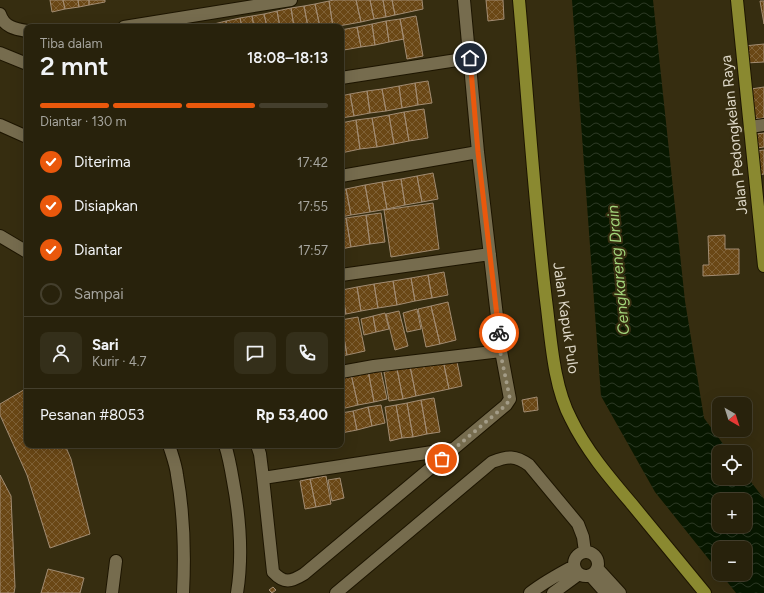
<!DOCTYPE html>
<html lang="id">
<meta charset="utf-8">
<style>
:root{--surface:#28220c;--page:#342f1a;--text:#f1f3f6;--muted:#a5a49d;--line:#443f2d;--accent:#ea580c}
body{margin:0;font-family:Figtree,sans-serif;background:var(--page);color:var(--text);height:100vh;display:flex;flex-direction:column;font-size:15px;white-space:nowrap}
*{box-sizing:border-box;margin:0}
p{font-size:13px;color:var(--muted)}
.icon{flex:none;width:22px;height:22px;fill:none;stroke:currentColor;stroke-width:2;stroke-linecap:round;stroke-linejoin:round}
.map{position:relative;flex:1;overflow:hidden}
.panel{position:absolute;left:24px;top:24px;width:320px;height:424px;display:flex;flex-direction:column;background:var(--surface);border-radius:8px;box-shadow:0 4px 16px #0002,0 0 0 1px var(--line)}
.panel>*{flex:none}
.needle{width:26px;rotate:141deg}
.tools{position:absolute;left:712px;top:397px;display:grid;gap:8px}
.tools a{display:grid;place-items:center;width:40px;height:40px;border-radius:8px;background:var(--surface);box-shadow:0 4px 16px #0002,0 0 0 1px var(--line);font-size:20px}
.pin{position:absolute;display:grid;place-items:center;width:34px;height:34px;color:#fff;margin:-17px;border:2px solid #fff;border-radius:50%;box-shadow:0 1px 4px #0007}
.courier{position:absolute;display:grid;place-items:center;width:40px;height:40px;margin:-20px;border:3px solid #ea580c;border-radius:50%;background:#fff;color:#222;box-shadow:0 1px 5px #0007}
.overview em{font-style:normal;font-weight:600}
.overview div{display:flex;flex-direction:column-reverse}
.overview{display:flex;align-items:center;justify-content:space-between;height:68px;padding:0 16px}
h1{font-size:26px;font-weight:600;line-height:30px}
.bar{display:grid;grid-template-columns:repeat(4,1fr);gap:6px 4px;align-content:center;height:48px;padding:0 16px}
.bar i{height:5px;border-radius:3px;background:var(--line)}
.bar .selected{background:var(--accent)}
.bar p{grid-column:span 4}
.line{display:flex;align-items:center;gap:10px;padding:0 16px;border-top:1px solid var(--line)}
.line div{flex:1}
.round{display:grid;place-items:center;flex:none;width:42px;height:42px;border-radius:8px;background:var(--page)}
ol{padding:0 16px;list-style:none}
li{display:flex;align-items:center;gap:12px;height:44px}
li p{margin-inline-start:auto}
li .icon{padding:4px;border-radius:50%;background:var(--accent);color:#fff;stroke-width:4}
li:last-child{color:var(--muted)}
li i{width:22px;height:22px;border:2px solid var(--line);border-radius:50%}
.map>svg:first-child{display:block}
.water{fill:url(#water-waves);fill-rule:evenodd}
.building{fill:url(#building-cross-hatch);stroke:#a28c72}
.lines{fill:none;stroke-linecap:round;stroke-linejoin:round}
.minor-casing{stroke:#1d1500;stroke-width:14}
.major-casing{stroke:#1d1500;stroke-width:14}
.minor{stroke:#766c4e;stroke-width:12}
.major{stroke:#8a8930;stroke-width:12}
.done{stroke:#a39c87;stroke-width:4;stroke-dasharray:0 7.2}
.route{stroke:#ea580c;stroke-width:5}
.labels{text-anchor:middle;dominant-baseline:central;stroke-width:4;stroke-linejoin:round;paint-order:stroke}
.street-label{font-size:15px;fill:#ddd7c7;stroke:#362d10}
.water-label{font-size:16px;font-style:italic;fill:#a2d379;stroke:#362d10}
</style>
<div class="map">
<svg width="764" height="593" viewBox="0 0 764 593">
<defs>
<pattern id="water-waves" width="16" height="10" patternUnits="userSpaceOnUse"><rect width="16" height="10" fill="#081800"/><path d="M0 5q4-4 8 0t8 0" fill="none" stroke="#2c3924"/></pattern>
<pattern id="building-cross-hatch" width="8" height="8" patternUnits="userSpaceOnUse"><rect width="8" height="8" fill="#6a4715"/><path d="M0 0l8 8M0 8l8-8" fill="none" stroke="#7f6136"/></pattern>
</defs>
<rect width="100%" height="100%" fill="#362d10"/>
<path class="water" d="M572 0H653L685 301 704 418 729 452H719V478H745V474L764 499V593H736L721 574H745V548H719V572L655 492 601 396ZM719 500H745V526H719Z"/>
<path class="building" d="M50 0H63L65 9 52 12Z
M63 0H78L79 7 65 9Z
M78 0H89V5L79 7Z
M89 0H105V2L89 5Z
M334 0H356L361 22 333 27 329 1Z
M356 0H370L374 19 361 22Z
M370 0H383L386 17 374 19Z
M383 0H392L395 15 386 17Z
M392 0H422L423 9 395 15Z
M486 0H503L504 19 488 21Z
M329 1 333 27H320L315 4Z
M760 1H764V24Z
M315 4 320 27H308L304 6Z
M304 6 308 27H294L291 8Z
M291 8 294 27H280L277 11Z
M277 11 280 27H267L264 14Z
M264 14 267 27H254L252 16Z
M252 16 254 27H242L240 18Z
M416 16 423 56 407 59 400 19Z
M240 18 242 27H227L226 21Z
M400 19 404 39 389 42 386 21Z
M226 21 227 27H214V24Z
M386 21 389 42 375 45 372 24Z
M214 24V27H202V26Z
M372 24 375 45 361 47 357 27Z
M357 27 361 47 344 50 341 30Z
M341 31 344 50 341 51Z
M764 44V62L746 63 744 46Z
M428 81 432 103 418 105 415 83Z
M415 83 418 105 402 108 399 86Z
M399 86 402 108 386 111 382 89Z
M764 87V118L754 119 751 89Z
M382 89 386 111 370 113 367 91Z
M367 91 370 113 354 116 350 94Z
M350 94 354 116 341 118V96Z
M424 109 428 138 409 141 404 112Z
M404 112 409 141 394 144 389 115Z
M389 115 394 144 377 147 372 118Z
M372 118 377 147 360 149 356 120Z
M356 120 360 149 341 153V123Z
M764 133V147L757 148 756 134Z
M764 150V174L759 175 756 151Z
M433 173 438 199 422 202 417 176Z
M417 176 422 202 405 205 401 179Z
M401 179 405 205 387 209 382 182Z
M382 182 387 209 370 212 365 185Z
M365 185 370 212 351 215 346 189Z
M346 189 351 215 341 217V190Z
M433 203 439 249 391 257 384 210Z
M381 213 385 242 370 244 366 215Z
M366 215 370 244 351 247 346 218Z
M346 218 351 247 341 249V219Z
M725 235V249H739V274L703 276V265H709L708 236Z
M444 272 448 295 432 298 428 275Z
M428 275 432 298 415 301 411 278Z
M411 278 415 301 397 305 393 281Z
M393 281 397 305 378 308 374 284Z
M374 284 378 308 361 311 357 287Z
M357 287 361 311 346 314 342 290Z
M341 290 346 314 341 315Z
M448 302 456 340 440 344 431 306Z
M431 306 440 344 426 347 418 309Z
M417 309 421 329 407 332 403 313Z
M399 311 408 346 395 350 386 314Z
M385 313 389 329 376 332 373 316Z
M373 316 376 332 364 335 361 319Z
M358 317 365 351 347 355 341 320Z
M341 323 347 355 341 356Z
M456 357 462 386 449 389 443 360Z
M443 360 449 389 416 396 410 366Z
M410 366 416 396 403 399 397 369Z
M380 367 387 399 374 402 368 370Z
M397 369 403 399 389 401 384 372Z
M368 370 374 402 358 405 351 374Z
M351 374 358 405 341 409V376Z
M27 388V445H65L71 459 90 534 50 548 27 475 0 415V404Z
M537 397 538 410 524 412 522 400Z
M434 398 440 432 427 434 421 400Z
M421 400 427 434 413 437 407 403Z
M407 403 413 437 402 438 396 405Z
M381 405 385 423 372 426 368 407Z
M396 405 402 438 390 441 385 407Z
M368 407 372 426 357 430 353 411Z
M353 411 357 430 341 433V413Z
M0 475 11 496 15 587 14 593H0Z
M326 476 331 504 316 507 310 479Z
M340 478 344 498 332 501 328 480Z
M310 479 316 507 305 509 300 481Z
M48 569 84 578 80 593H41Z
M273 587 276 590 272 593 269 590Z"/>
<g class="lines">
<g class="minor-casing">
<path id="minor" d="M0 14C4 27 15 29 27 31
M124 27 291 0
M0 53 27 64
M341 78 470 58
M0 125 27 137
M750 127 764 125
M341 176 478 152
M0 236 27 252
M341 275 490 254
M341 372 374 366 501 351
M169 445C172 455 176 465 177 475 184 514 185 554 183 593
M225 445C229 457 231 469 233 481 240 518 243 556 237 593
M257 445 260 454 263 478 273 572C284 584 291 582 304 574L506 405 510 399 501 351 478 152 464 0
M263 478 452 449
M574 564a12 12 0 1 1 24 0a12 12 0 1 1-24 0Z
M598 569 620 593
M590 575 606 593
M112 593 116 561
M336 593 492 462C508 456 515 455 529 465L578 524 583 537 585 552
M530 593C544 582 559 574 574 566
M553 593 579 574"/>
</g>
<g class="major-casing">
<path id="major" d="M519 0C528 100 534 200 546 300 551 338 553 385 571 419 586 450 609 477 631 503 656 533 680 563 705 593
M737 0 764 266"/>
</g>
<use href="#minor" class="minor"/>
<use href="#major" class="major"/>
</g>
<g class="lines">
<path class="done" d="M442 459 506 405 510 399 500 351 499 333"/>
<path class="route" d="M470 58 478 152 499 333"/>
</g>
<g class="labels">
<g class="street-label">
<text transform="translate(734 135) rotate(-96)">Jalan Pedongkelan Raya</text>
<text transform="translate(566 318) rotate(82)">Jalan Kapuk Pulo</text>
</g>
<g class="water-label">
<text transform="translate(618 270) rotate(-95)">Cengkareng Drain</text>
</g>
</g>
</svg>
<div class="tools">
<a><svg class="needle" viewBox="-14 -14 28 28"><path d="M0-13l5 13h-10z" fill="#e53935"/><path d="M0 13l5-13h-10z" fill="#a5a49d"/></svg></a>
<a><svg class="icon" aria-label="locate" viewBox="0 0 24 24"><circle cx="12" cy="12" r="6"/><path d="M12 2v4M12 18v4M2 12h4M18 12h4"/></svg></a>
<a>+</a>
<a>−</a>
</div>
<div class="pin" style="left:442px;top:459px;background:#ea580c"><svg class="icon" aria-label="bag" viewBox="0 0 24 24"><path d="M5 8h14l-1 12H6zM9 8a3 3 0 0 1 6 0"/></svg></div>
<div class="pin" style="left:470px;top:58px;background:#1f2937"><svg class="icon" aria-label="home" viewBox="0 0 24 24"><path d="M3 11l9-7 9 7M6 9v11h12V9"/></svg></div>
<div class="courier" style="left:499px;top:333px"><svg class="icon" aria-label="bike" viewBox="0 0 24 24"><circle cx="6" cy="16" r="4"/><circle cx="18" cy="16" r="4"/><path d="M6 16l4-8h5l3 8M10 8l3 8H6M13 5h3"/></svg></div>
<section class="panel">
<div class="overview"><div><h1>2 mnt</h1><p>Tiba dalam</p></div><em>18:08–18:13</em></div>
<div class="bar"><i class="selected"></i><i class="selected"></i><i class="selected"></i><i></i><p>Diantar · 130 m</p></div>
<ol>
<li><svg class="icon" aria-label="check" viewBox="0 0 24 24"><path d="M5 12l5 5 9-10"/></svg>Diterima<p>17:42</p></li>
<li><svg class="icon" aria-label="check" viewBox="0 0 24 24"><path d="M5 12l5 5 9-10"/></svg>Disiapkan<p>17:55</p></li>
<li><svg class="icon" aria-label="check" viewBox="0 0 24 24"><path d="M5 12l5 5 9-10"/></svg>Diantar<p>17:57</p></li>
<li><i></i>Sampai</li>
</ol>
<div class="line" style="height:72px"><a class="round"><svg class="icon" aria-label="person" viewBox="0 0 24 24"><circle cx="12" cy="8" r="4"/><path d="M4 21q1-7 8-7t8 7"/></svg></a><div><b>Sari</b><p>Kurir · 4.7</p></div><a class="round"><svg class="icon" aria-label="chat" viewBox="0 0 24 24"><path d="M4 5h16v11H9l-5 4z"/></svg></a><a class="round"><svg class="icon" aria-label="phone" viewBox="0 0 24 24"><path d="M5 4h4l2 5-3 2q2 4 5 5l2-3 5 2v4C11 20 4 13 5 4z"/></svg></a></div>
<div class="line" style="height:52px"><div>Pesanan #8053</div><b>Rp 53,400</b></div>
</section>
</div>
